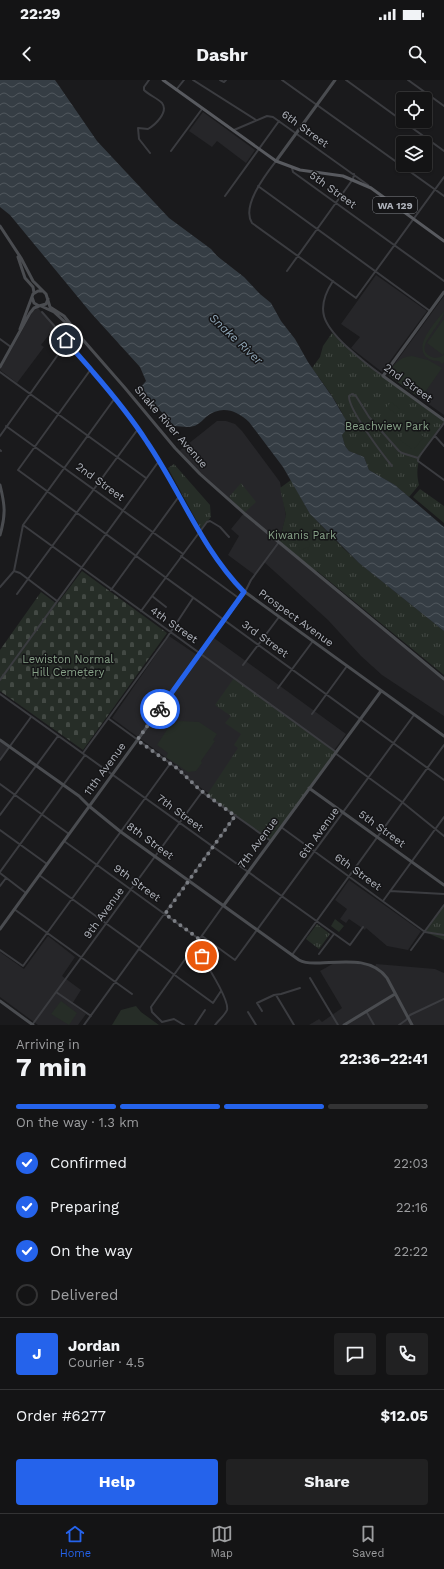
<!DOCTYPE html>
<meta charset="utf-8">
<style>
:root{--surface:#141415;--page:#212122;--text:#f1f3f6;--muted:#9d9ea0;--line:#333334;--accent:#2563eb}
body{margin:0;font-family:"Work Sans",sans-serif;background:var(--page);color:var(--text);height:100vh;display:flex;flex-direction:column;font-size:15px;white-space:nowrap}
*{box-sizing:border-box;margin:0}
p{font-size:13px;color:var(--muted)}
.icon{flex:none;width:22px;height:22px;fill:none;stroke:currentColor;stroke-width:2;stroke-linecap:round;stroke-linejoin:round}
.map{position:relative;height:945px;overflow:hidden}
.sheet{display:flex;flex-direction:column;background:var(--surface);flex:1}
.sheet>*{flex:none}
.controls{position:absolute;left:396px;top:12px;display:grid;gap:8px}
.controls a{display:grid;place-items:center;width:36px;height:36px;border-radius:4px;background:var(--surface);box-shadow:0 1px 3px #0004,0 0 0 1px var(--line);font-size:20px}
.pin{position:absolute;display:grid;place-items:center;width:34px;height:34px;color:#fff;margin:-17px;border:2px solid #fff;border-radius:50%;box-shadow:0 1px 4px #0007}
.courier{position:absolute;display:grid;place-items:center;width:40px;height:40px;margin:-20px;border:3px solid #2563eb;border-radius:50%;background:#fff;color:#222;box-shadow:0 1px 5px #0007}
.headline em{font-style:normal;font-weight:700}
.headline div{display:flex;flex-direction:column-reverse}
.headline{display:flex;align-items:center;justify-content:space-between;height:68px;padding:0 16px}
h1{font-size:26px;font-weight:700;line-height:30px}
.bar{display:grid;grid-template-columns:repeat(4,1fr);gap:6px 4px;align-content:center;height:48px;padding:0 16px}
.bar i{height:5px;border-radius:3px;background:var(--line)}
.bar .active{background:var(--accent)}
.bar p{grid-column:span 4}
.line{display:flex;align-items:center;gap:10px;padding:0 16px;border-top:1px solid var(--line)}
.line div{flex:1}
.round{display:grid;place-items:center;flex:none;width:42px;height:42px;border-radius:4px;background:var(--page)}
ol{padding:0 16px;list-style:none}
li{display:flex;align-items:center;gap:12px;height:44px}
li p{margin-inline-start:auto}
li .icon{padding:4px;border-radius:50%;background:var(--accent);color:#fff;stroke-width:4}
li:last-child{color:var(--muted)}
li i{width:22px;height:22px;border:2px solid var(--line);border-radius:50%}
.action{display:flex;gap:8px;margin-top:auto;padding:8px 16px}
.action a{flex:1;height:46px;border-radius:4px;background:var(--accent);color:#fff;font-size:16px;font-weight:700;line-height:46px;text-align:center}
.action a+a{background:var(--page);color:var(--text)}
.status{display:flex;justify-content:space-between;align-items:center;height:28px;padding:0 20px;background:var(--surface);direction:ltr}
.status svg{height:11px;fill:currentColor}
header{display:flex;justify-content:space-between;align-items:center;height:52px;padding:0 16px;background:var(--surface);font-size:18px;font-weight:700}
.tab-bar{display:flex;justify-content:space-around;align-items:center;height:56px;border-top:1px solid var(--line);background:var(--surface);font-size:11px;color:var(--muted)}
.tab-bar a{display:grid;justify-items:center;gap:2px}
.tab-bar .active{color:var(--accent)}
.map>svg:first-child{display:block}
.built{fill:#262629}
.grass{fill:url(#grass-tufts)}
.cemetery{fill:url(#cemetery-stones)}
.pitch{fill:#262d27}
.water{fill:url(#water-waves)}
.lines{fill:none;stroke-linecap:round;stroke-linejoin:round}
.street{stroke:#3b3c40;stroke-width:2}
.secondary{stroke:#4a4c50;stroke-width:3}
.primary{stroke:#585a5f;stroke-width:3}
.done{stroke:#7a7d83;stroke-width:4;stroke-dasharray:0 7.2}
.route{stroke:#2563eb;stroke-width:5}
.labels{text-anchor:middle;dominant-baseline:central;stroke-width:3;stroke-linejoin:round;paint-order:stroke}
.shield{fill:#151517;stroke:#808389;stroke-width:1}
.shield-label{font-size:10px;font-weight:bold;fill:#aeb2ba}
.street-label{font-size:11px;fill:#aeb2ba;stroke:#151517}
.park-label{font-size:11px;fill:#87a288;stroke:#151517}
.water-label{font-size:12px;font-style:italic;fill:#8aa0b0;stroke:#151517}
</style>
<div class="status"><b>22:29</b><svg viewBox="0 0 49 12"><path d="M0 12V9h3v3zM5 12V6h3v6zM10 12V3h3v9zM15 12V0h3v12zM26 1h20v11H26zM47 4h2v5h-2z"/></svg></div>
<header><svg class="icon" aria-label="back" viewBox="0 0 24 24"><path d="M15 5l-7 7 7 7"/></svg>Dashr<svg class="icon" aria-label="search" viewBox="0 0 24 24"><circle cx="10" cy="10" r="6"/><path d="M15 15l6 6"/></svg></header>
<div class="map">
<svg width="444" height="945" viewBox="0 0 444 945">
<defs>
<pattern id="grass-tufts" width="24" height="20" patternUnits="userSpaceOnUse"><rect width="24" height="20" fill="#262d27"/><path d="M3 7l-1-3M5 7V3M7 7l1-3M15 17l-1-3M17 17v-4M19 17l1-3" fill="none" stroke="#434944"/></pattern>
<pattern id="cemetery-stones" width="16" height="16" patternUnits="userSpaceOnUse"><rect width="16" height="16" fill="#262d27"/><path d="M2 7V4a2 2 0 0 1 4 0v3zM10 15v-3a2 2 0 0 1 4 0v3z" fill="#434944"/></pattern>
<pattern id="water-waves" width="16" height="10" patternUnits="userSpaceOnUse"><rect width="16" height="10" fill="#353d44"/><path d="M0 5q4-4 8 0t8 0" fill="none" stroke="#50575d"/></pattern>
</defs>
<rect width="100%" height="100%" fill="#1a1a1c"/>
<path class="built" d="M203 32 255 70 246 83 217 61 212 67 189 51Z
M376 195 427 231 382 292 351 268 360 257 341 244Z
M444 216V335L389 296 388 293Z
M38 228 55 247 41 265 44 267 17 303 0 290 33 231Z
M217 341H226L235 344 242 351 280 402 286 436 279 462 444 599V636L382 595 361 576 328 540 264 482 255 495 228 475 239 456 231 449 244 433 178 372Z
M169 556 200 577 214 558 346 654 270 758 193 702 180 688 112 638Z
M0 660 10 666 0 680Z
M349 800 421 851 408 870 387 866 366 848 365 850 349 839 346 843 340 839 347 829 335 820Z
M48 856 75 877 62 896 81 910 72 924 86 934 78 945H38L0 917V872L24 889Z
M336 882H349L375 887 376 884 435 889 444 893V945H309L319 939 322 942 342 928 320 891Z"/>
<path class="grass" d="M332 253 361 279 444 340V343C429 364 412 377 419 405L409 417 395 405 369 390 364 377 349 371 345 366 342 355 347 348C346 332 322 302 312 288L320 277 323 266Z
M174 384 210 425 211 437 201 449 168 388Z
M291 400 310 434 342 467 359 483 444 551V595L317 491 316 492 279 462 286 435 280 408Z
M241 403 256 422 244 433 229 417Z
M420 409 444 426V443L413 417Z
M234 598 336 672 271 761 207 715 238 668 234 665 241 654 225 643 231 636 215 625Z
M444 825V860L425 852Z
M317 844 330 854 319 869 306 859Z"/>
<path class="cemetery" d="M82 491 167 553 83 670 0 611V570L41 512 57 524Z"/>
<path class="pitch" d="M444 231C444 244 410 269 432 277 437 279 440 277 444 275V282L442 284 439 281C434 281 429 280 425 276 415 263 436 242 444 231Z
M444 239V273L443 275 427 263Z
M412 276 428 280 442 288 423 315 417 316 389 296 388 293C396 283 399 277 412 276Z
M391 322 400 329 396 334 387 327Z
M410 351H417L424 357 414 369H412L400 360 403 354Z
M301 452 310 464 308 470 307 467 300 471 298 464 294 462V458Z
M178 641 199 642 217 654 213 660 215 661 201 681 202 683 196 691 188 692 166 677 168 673 157 665 168 648Z
M335 839 344 846 339 852 331 846Z
M61 921 77 933 69 945 51 934Z
M136 926 141 932 159 945H112L121 930Z"/>
<path class="water" d="M0 0H55L97 61 169 138 211 169 217 176 244 197 260 214 271 223 281 241 295 259 308 282 333 318 347 342 348 348 342 355 345 366 349 371 364 377 369 390 395 405 444 447V551L359 483 310 434 283 387 249 342C236 330 221 325 206 337 203 340 198 345 194 346 188 348 180 346 174 346L140 308 146 301 140 287 91 233 10 135 0 127Z"/>
<g class="lines">
<path class="street" d="M149 0 144 7V10C149 15 157 18 162 23 169 32 155 45 148 49L138 48 139 59 150 73
M193 0 256 40
M220 0 224 2 226 0
M282 0 444 116
M346 0 444 71
M408 0 444 26
M176 10 184 0
M234 50 267 36 273 37 368 105
M171 71 202 29
M276 81C266 94 241 126 252 143L356 218 444 97
M292 88 293 92 444 201
M258 106 430 231
M225 116 279 41
M287 191 353 99 354 94
M333 201C314 230 324 245 346 266 358 277 370 287 383 296
M42 232C86 281 127 332 164 387 179 410 189 436 203 460 214 479 229 496 245 512L251 500 279 462
M0 259 11 267
M91 289 18 390 444 700
M0 292 146 398
M6 346 183 474
M0 356 67 262
M435 356 444 366
M0 370 1 371
M418 378V381L444 400
M392 386C383 375 348 329 349 316L352 314 356 316 369 337 399 371 402 373 418 378 444 343
M23 445 336 672
M181 476 240 519
M14 491 23 445 115 318
M14 491 20 493 57 521
M0 507 14 491
M111 510 180 415
M17 514 138 349
M152 516 166 527
M141 531 207 442 210 441 220 447 229 457
M243 585 279 537
M0 600 159 381
M278 608 313 561
M0 614 350 865 363 847
M312 634 347 586
M109 639 178 689 202 712 271 761
M83 673 166 559 193 518
M335 673 402 722 444 756
M0 680 31 637
M0 704 69 754
M0 735 58 656
M281 747 425 852 444 855
M0 750 47 784
M64 761 199 859
M0 792 85 675
M0 793 26 813
M39 795 140 868
M0 806 6 798
M390 811 444 814
M383 821 444 737
M14 829 132 914
M202 856 235 880 414 635
M194 865C201 876 230 918 227 930 225 935 218 941 215 945
M139 869 213 923 221 911
M0 870 23 886 170 684
M411 870 444 825
M319 874 334 854
M292 875 444 665
M310 898 338 945
M56 912 91 936
M276 915 294 945
M262 931 257 923 274 915 281 914 300 908
M366 931 374 945
M248 932 256 945
M32 945 202 712
M84 945 235 736
M184 945 174 939 162 942 152 932 151 927 223 826
M195 945 205 930
M399 945 406 940 410 935 444 919"/>
<path class="secondary" d="M276 81 335 0
M0 146 21 178 33 201 46 214 50 227 64 236 76 251
M18 177 25 198 33 207 34 213
M444 212 383 296 444 340
M32 217 34 223 39 226 46 224 48 219
M41 226 54 232 77 253 125 308 175 368 200 394 245 434 444 599
M20 249 33 214 38 211H43
M0 287 30 233 34 228 39 226
M0 405C5 425 6 435 0 455
M0 660 79 716 89 726 121 752 299 880C306 884 313 883 320 883 343 882 372 877 387 898L412 945
M309 708 444 805
M224 825 381 611
M0 849 245 512 444 656
M0 921 33 945
M344 945 395 914"/>
<path class="primary" d="M163 0 276 81 300 90 343 96 371 108 444 161"/>
</g>
<g class="lines">
<path class="done" d="M160 629 137 660 178 689 199 709 235 736 165 834 199 859 194 865 202 876"/>
<path class="route" d="M66 260C73 270 84 281 93 292 112 314 131 337 147 362 181 412 201 468 244 512L160 629"/>
</g>
<g class="labels">
<rect class="shield" x="373" y="117" width="44" height="16" rx="3"/>
<g class="shield-label">
<text x="395" y="125">WA 129</text>
</g>
<g class="street-label">
<text transform="translate(305 49) rotate(36)">6th Street</text>
<text transform="translate(333 110) rotate(36)">5th Street</text>
<text transform="translate(408 303) rotate(36)">2nd Street</text>
<text transform="translate(171 347) rotate(49)">Snake River Avenue</text>
<text transform="translate(100 402) rotate(36)">2nd Street</text>
<text transform="translate(296 538) rotate(36)">Prospect Avenue</text>
<text transform="translate(174 545) rotate(35)">4th Street</text>
<text transform="translate(265 559) rotate(36)">3rd Street</text>
<text transform="translate(105 689) rotate(-54)">11th Avenue</text>
<text transform="translate(180 733) rotate(36)">7th Street</text>
<text transform="translate(382 749) rotate(36)">5th Street</text>
<text transform="translate(319 753) rotate(-54)">6th Avenue</text>
<text transform="translate(150 761) rotate(36)">8th Street</text>
<text transform="translate(258 763) rotate(-54)">7th Avenue</text>
<text transform="translate(358 792) rotate(36)">6th Street</text>
<text transform="translate(137 803) rotate(36)">9th Street</text>
<text transform="translate(104 833) rotate(-54)">9th Avenue</text>
</g>
<g class="park-label">
<text x="387" y="346">Beachview Park</text>
<text x="302" y="455">Kiwanis Park</text>
<text x="68" y="579">Lewiston Normal<tspan x="68" dy="13">Hill Cemetery</tspan></text>
</g>
<g class="water-label">
<text transform="translate(236 259) rotate(43)">Snake River</text>
</g>
</g>
</svg>
<div class="controls">
<a><svg class="icon" aria-label="locate" viewBox="0 0 24 24"><circle cx="12" cy="12" r="6"/><path d="M12 2v4M12 18v4M2 12h4M18 12h4"/></svg></a>
<a><svg class="icon" aria-label="layers" viewBox="0 0 24 24"><path d="M12 4l9 5-9 5-9-5zM3 14l9 5 9-5"/></svg></a>
</div>
<div class="pin" style="left:202px;top:876px;background:#ea580c"><svg class="icon" aria-label="bag" viewBox="0 0 24 24"><path d="M5 8h14l-1 12H6zM9 8a3 3 0 0 1 6 0"/></svg></div>
<div class="pin" style="left:66px;top:260px;background:#1f2937"><svg class="icon" aria-label="home" viewBox="0 0 24 24"><path d="M3 11l9-7 9 7M6 9v11h12V9"/></svg></div>
<div class="courier" style="left:160px;top:629px"><svg class="icon" aria-label="bike" viewBox="0 0 24 24"><circle cx="6" cy="16" r="4"/><circle cx="18" cy="16" r="4"/><path d="M6 16l4-8h5l3 8M10 8l3 8H6M13 5h3"/></svg></div>
</div>
<section class="sheet">
<div class="headline"><div><h1>7 min</h1><p>Arriving in</p></div><em>22:36–22:41</em></div>
<div class="bar"><i class="active"></i><i class="active"></i><i class="active"></i><i></i><p>On the way · 1.3 km</p></div>
<ol>
<li><svg class="icon" aria-label="check" viewBox="0 0 24 24"><path d="M5 12l5 5 9-10"/></svg>Confirmed<p>22:03</p></li>
<li><svg class="icon" aria-label="check" viewBox="0 0 24 24"><path d="M5 12l5 5 9-10"/></svg>Preparing<p>22:16</p></li>
<li><svg class="icon" aria-label="check" viewBox="0 0 24 24"><path d="M5 12l5 5 9-10"/></svg>On the way<p>22:22</p></li>
<li><i></i>Delivered</li>
</ol>
<div class="line" style="height:72px"><b class="round" style="background:var(--accent);color:#fff">J</b><div><b>Jordan</b><p>Courier · 4.5</p></div><a class="round"><svg class="icon" aria-label="chat" viewBox="0 0 24 24"><path d="M4 5h16v11H9l-5 4z"/></svg></a><a class="round"><svg class="icon" aria-label="phone" viewBox="0 0 24 24"><path d="M5 4h4l2 5-3 2q2 4 5 5l2-3 5 2v4C11 20 4 13 5 4z"/></svg></a></div>
<div class="line" style="height:52px"><div>Order #6277</div><b>$12.05</b></div>
<div class="action"><a>Help</a><a>Share</a></div>
</section>
<nav class="tab-bar">
<a class="active"><svg class="icon" aria-label="home" viewBox="0 0 24 24"><path d="M3 11l9-7 9 7M6 9v11h12V9"/></svg>Home</a>
<a><svg class="icon" aria-label="map" viewBox="0 0 24 24"><path d="M3 6l6-2 6 2 6-2v14l-6 2-6-2-6 2zM9 4v14M15 6v14"/></svg>Map</a>
<a><svg class="icon" aria-label="saved" viewBox="0 0 24 24"><path d="M7 4h10v16l-5-4-5 4z"/></svg>Saved</a>
</nav>
